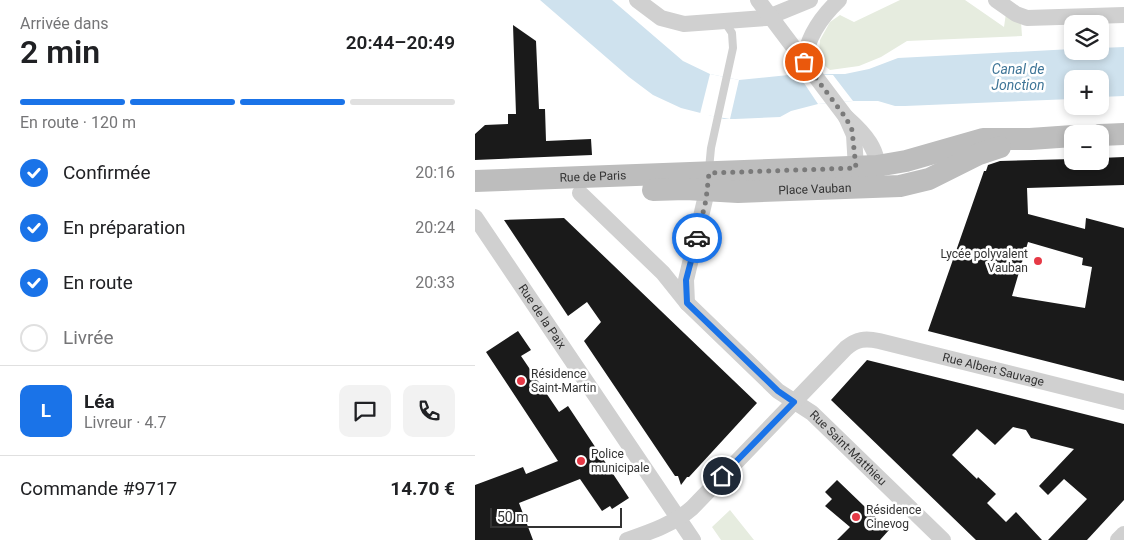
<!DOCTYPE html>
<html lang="fr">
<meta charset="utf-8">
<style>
:root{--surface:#fff;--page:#f2f2f2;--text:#202124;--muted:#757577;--line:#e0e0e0;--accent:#1a73e8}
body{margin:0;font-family:Roboto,sans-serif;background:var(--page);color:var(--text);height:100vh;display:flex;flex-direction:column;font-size:19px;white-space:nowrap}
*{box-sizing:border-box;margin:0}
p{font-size:16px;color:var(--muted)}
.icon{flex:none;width:28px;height:28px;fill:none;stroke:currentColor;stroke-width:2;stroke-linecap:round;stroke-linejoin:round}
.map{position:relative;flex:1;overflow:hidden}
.panel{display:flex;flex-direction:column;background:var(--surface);width:475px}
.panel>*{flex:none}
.fabs{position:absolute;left:589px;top:15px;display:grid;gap:10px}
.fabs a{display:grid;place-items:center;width:45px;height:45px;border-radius:10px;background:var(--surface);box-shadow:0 2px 8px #0003;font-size:25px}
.scale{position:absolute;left:15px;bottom:12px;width:132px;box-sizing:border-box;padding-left:5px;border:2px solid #333;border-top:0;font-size:14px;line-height:18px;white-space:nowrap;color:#333;-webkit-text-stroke:4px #fff;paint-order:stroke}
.pin{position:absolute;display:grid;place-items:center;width:42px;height:42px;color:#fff;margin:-21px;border:2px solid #fff;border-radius:50%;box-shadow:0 1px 5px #0007}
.courier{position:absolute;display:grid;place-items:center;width:50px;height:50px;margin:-25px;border:4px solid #1a73e8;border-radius:50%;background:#fff;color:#222;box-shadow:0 1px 6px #0007}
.head em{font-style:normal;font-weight:600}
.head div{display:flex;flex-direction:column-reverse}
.head{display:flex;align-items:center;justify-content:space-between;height:85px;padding:0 20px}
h1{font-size:32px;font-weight:600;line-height:38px}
.bar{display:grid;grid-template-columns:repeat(4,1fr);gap:8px 5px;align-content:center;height:60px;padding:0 20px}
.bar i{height:6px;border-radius:4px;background:var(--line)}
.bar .active{background:var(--accent)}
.bar p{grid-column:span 4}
.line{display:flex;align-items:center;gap:12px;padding:0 20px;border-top:1px solid var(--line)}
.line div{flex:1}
.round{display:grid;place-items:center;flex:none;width:52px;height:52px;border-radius:10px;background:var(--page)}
ol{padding:0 20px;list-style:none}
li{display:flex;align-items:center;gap:15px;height:55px}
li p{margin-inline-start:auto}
li .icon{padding:5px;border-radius:50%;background:var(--accent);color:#fff;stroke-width:4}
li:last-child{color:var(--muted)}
li i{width:28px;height:28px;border:2px solid var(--line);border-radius:50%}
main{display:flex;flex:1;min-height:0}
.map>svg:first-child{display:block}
.green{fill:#e6ecdf}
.water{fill:#cfe2ee}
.pier{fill:#fff}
.building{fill:#1a1a1a;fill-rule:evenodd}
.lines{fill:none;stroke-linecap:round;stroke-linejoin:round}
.lane{stroke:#d0d0d0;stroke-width:8}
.street{stroke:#d0d0d0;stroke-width:16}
.secondary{stroke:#bdbdbd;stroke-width:22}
.done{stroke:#7a7a7a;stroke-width:5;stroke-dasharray:0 9}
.route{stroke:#1a73e8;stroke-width:6}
.poi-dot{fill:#e63946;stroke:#fff;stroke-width:2}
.labels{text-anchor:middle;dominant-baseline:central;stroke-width:5;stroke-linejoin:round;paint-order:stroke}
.street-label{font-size:12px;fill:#333;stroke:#fff}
.poi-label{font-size:12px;fill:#333;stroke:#fff;text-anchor:start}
.water-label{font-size:14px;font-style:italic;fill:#3f7597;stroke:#fff}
</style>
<main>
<section class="panel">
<div class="head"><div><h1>2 min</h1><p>Arrivée dans</p></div><em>20:44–20:49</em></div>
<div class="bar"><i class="active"></i><i class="active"></i><i class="active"></i><i></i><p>En route · 120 m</p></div>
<ol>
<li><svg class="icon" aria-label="check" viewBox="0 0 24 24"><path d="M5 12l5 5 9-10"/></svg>Confirmée<p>20:16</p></li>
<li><svg class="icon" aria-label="check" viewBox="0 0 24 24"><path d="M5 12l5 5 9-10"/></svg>En préparation<p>20:24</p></li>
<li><svg class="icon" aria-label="check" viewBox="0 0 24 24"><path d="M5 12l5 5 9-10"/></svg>En route<p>20:33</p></li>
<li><i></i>Livrée</li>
</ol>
<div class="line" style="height:90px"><b class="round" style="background:var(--accent);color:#fff">L</b><div><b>Léa</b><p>Livreur · 4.7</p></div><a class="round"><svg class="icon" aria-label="chat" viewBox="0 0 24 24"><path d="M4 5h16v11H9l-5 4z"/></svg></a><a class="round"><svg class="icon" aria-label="phone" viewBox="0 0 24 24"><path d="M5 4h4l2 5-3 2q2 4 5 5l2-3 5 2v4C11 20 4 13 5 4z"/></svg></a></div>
<div class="line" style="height:65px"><div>Commande #9717</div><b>14.70 €</b></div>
</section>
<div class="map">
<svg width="649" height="540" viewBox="0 0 649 540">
<rect width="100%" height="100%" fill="#fff"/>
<path class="green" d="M425 0H490L529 27 531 13 546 22 547 36 432 41 406 57 384 66 355 70 350 66 344 53 345 40 355 22 365 15 379 22Z
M255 510 279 540H246L237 527Z"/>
<path class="water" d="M65 0H137L208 61 235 74 264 80 323 74H370L394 69 423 58 597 49 598 51H625V48L649 47V96L625 97V79H598L597 99 430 106H420L403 101H378L343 104 316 111 305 117 260 119H249L206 108 178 95 154 77Z"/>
<path class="pier" d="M235 74 264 80 255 119 225 114Z
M323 74 358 75 378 101 343 104Z"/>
<path class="building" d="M38 25 61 41 64 109H70L71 141 116 139 117 155 0 160V134L10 125 33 124V114H41Z
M649 157V185L552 188 553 214 610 229 611 218 649 228V381L453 331 509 171H511L513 165 525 161 598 159V161H625V158ZM553 242 608 258 607 265 617 267 610 308 537 296Z
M89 218 282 403 214 477H212L206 485 203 476H200L109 341 126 322 112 302 93 316 29 220Z
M43 331 56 350 46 356 84 412 93 406 154 498 137 509 135 506 127 511 105 479 44 503 58 540H0V485L48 467 51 474 83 461 11 352Z
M392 360 649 424V500L612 540H573L612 499 589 479 573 495 564 486 599 449 556 438 551 430 538 427 520 445 502 429 477 455 502 479 503 477 521 494 512 503 531 522 541 512 567 540H501L356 400Z
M362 480 414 530 405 540H362L375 527 350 506 357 499 350 492Z"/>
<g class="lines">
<path class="lane" d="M234 169 236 148 258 48 257 33 249 21"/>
<g class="street">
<path d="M162 0 186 18 209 24 291 18 335 0"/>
<path d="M283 0 371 117 379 135 381 168 384 177"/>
<path d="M521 0 541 14 552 18 649 15"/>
<path d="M329 62C332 37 346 17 364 0"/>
<path d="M371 117C388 132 407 151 401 176"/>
<path id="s1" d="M105 193 188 273 212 303 303 391 337 413 468 540"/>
<path id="s2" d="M0 217 218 540"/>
<path d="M212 303 211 280 232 191"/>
<path id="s3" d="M152 540C175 532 199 524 217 508L371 348C382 339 390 338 404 341L649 402"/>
<path d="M643 540 649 534"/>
</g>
<g class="secondary">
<path d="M625 135 649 134"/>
<path id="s4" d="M0 181 402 166 431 161 508 139H555L598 136"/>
<path id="s5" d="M178 190 211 189 263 192 425 186 454 179 504 154 525 147"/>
</g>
</g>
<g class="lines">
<path class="done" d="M222 238 231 200 234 173 381 168 377 130 371 118 329 62"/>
<path class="route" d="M222 238 211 280 212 303 303 391 319 402 247 476"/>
</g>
<g class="poi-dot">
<circle cx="563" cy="261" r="5"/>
<circle cx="46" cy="381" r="5"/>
<circle cx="106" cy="461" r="5"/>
<circle cx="381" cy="517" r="5"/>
</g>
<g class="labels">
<g class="street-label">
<text stroke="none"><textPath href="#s4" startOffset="118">Rue de Paris</textPath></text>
<text stroke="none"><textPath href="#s5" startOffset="162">Place Vauban</textPath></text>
<text stroke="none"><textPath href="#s2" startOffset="120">Rue de la Paix</textPath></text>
<text stroke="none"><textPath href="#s3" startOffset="448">Rue Albert Sauvage</textPath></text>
<text stroke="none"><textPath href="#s1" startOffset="371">Rue Saint-Matthieu</textPath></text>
</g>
<g class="poi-label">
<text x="553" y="254" text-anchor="end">Lycée polyvalent<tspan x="553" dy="14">Vauban</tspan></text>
<text x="56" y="374">Résidence<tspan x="56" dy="14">Saint-Martin</tspan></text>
<text x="116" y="454">Police<tspan x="116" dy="14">municipale</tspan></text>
<text x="391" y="510">Résidence<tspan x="391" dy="14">Cinevog</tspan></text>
</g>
<g class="water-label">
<text x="543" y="69">Canal de<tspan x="543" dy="16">Jonction</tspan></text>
</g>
</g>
</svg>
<div class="fabs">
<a><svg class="icon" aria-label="layers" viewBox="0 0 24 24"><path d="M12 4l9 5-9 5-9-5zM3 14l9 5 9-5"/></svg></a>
<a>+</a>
<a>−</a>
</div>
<div class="scale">50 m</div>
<div class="pin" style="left:329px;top:62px;background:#ea580c"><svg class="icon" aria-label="bag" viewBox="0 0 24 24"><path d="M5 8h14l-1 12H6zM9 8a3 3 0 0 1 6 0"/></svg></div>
<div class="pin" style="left:247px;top:476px;background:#1f2937"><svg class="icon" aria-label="home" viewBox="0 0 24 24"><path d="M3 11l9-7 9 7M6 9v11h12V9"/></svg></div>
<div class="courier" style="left:222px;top:238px"><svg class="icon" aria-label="car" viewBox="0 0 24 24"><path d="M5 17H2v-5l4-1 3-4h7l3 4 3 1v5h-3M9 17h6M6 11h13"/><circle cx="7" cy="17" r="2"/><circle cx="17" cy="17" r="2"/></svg></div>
</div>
</main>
